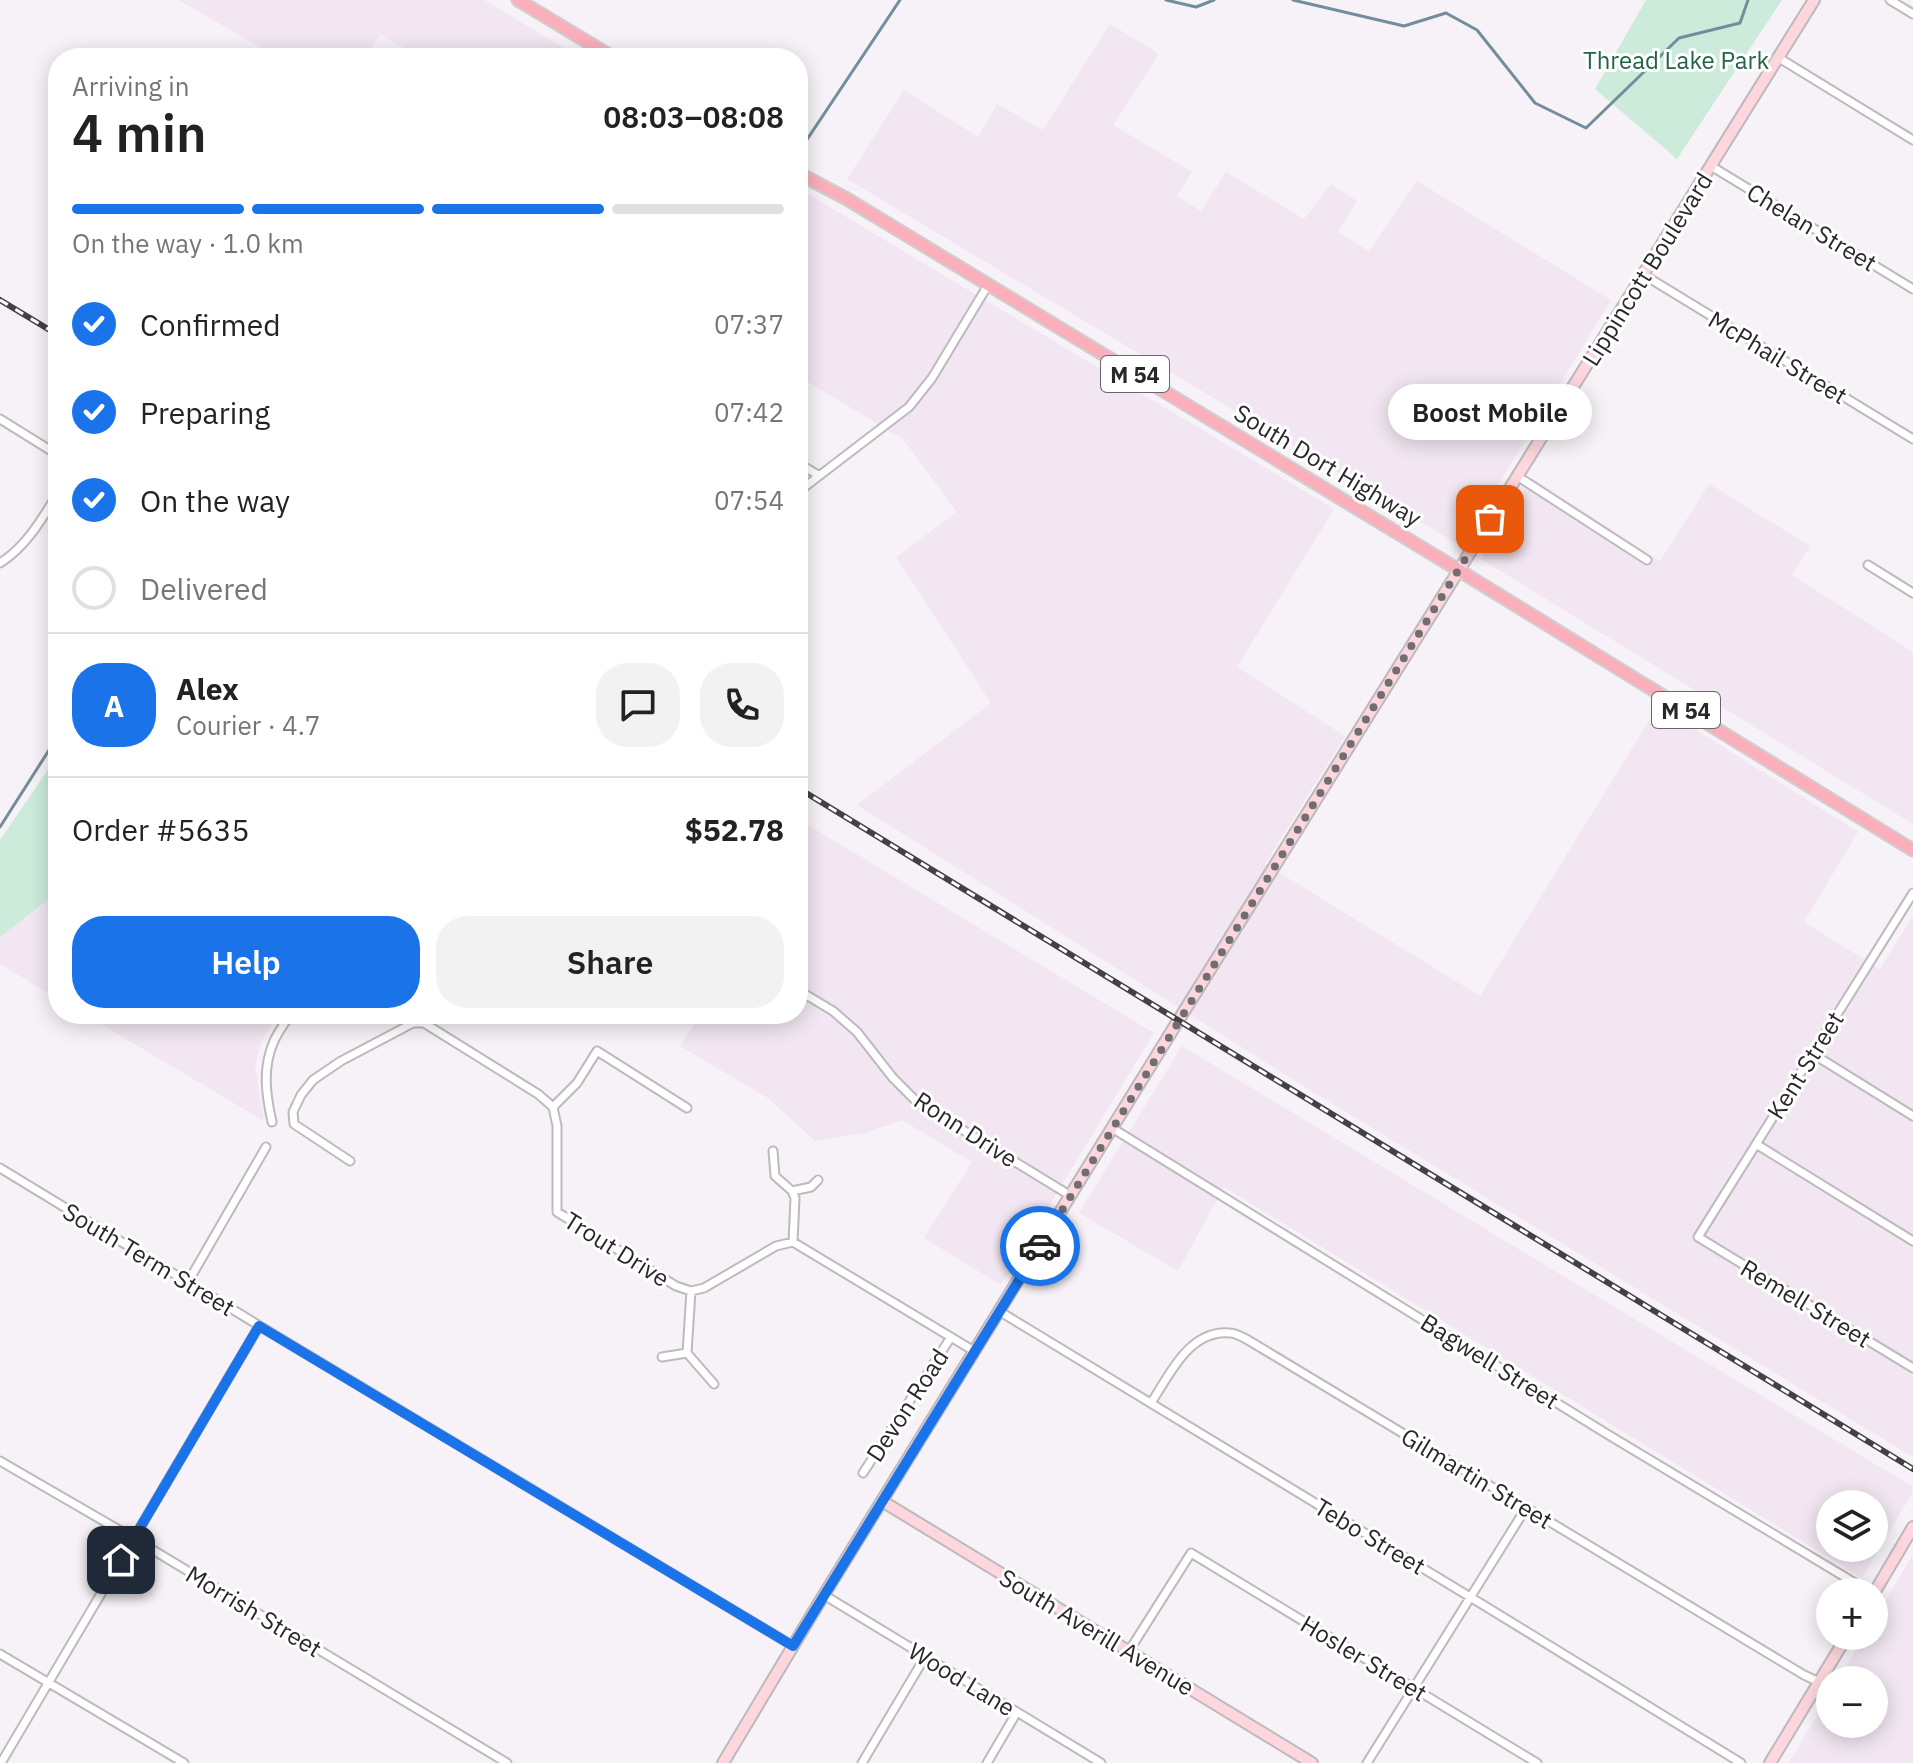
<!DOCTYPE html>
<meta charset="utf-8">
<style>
:root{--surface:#fff;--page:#f2f2f2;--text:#222;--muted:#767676;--line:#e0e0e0;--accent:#1a73e8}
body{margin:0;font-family:"IBM Plex Sans",sans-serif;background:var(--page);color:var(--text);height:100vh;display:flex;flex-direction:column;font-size:30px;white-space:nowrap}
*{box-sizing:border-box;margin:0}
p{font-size:26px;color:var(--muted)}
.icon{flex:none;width:44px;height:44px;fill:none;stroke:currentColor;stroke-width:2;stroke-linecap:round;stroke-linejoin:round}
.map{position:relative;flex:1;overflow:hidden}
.panel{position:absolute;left:48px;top:48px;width:760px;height:976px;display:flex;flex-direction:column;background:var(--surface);border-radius:32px;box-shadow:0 4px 20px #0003}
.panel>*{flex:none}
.tools{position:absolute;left:1816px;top:1490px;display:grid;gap:16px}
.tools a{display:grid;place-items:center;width:72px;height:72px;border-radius:50%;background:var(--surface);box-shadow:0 4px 20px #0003;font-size:40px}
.pin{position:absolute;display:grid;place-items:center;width:68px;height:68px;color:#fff;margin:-34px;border-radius:16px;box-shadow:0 4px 12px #0006}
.courier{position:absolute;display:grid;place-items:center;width:80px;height:80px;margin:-40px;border:6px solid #1a73e8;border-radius:50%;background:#fff;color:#222;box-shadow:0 2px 10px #0007}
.bubble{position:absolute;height:56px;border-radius:28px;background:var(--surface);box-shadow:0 4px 20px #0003;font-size:26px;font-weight:600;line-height:56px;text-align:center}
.headline em{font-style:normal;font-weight:600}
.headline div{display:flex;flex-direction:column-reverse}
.headline{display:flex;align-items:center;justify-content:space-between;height:136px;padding:0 24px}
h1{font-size:52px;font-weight:600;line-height:60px}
.bar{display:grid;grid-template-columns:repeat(4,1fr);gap:12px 8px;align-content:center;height:96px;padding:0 24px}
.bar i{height:10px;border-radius:6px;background:var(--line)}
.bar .active{background:var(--accent)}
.bar p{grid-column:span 4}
.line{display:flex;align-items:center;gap:20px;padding:0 24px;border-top:2px solid var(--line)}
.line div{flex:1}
.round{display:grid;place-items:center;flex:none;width:84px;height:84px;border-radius:32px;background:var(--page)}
ol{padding:0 24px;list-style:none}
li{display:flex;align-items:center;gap:24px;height:88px}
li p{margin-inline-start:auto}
li .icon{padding:8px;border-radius:50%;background:var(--accent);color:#fff;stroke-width:4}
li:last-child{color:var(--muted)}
li i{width:44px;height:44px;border:4px solid var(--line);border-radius:50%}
.cta{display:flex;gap:16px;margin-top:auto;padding:16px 24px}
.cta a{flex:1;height:92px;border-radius:32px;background:var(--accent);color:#fff;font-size:32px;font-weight:600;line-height:92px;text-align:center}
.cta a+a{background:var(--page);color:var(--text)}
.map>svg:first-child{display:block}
.built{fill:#f1e6f1;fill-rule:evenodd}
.green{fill:#ccebdb}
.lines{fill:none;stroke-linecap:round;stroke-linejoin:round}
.stream{stroke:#738d9c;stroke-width:3}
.street-casing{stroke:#bdb9bd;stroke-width:11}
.secondary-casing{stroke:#bdb9bd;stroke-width:14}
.primary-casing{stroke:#d0cfd0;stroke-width:15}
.street{stroke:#fff;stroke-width:7}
.secondary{stroke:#fdd7dd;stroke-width:10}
.primary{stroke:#fbafbb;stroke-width:11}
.rail-casing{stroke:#434143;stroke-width:6}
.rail{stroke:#fff;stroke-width:3;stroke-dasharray:9;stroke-linecap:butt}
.done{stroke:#716e71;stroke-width:8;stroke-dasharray:0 14.4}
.route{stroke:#1a73e8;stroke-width:10}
.labels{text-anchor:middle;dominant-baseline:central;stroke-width:6;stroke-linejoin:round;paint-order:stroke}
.shield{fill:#fff;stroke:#696869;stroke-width:2}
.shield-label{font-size:22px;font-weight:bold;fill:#292729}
.park-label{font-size:24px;fill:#226449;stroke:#fff}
.street-label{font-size:24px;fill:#292729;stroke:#fff}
</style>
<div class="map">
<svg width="1913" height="1763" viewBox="0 0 1913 1763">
<rect width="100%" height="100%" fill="#f7f2f7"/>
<path class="built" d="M179 0H484L581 58H421L380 34 365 58H278Z
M1110 24 1159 54 1113 125 1192 172 1177 196 1201 211 1226 172 1304 219 1331 184 1357 201 1338 232 1369 251 1417 181 1611 300 1461 546 847 179 904 90 978 137 997 104 1043 130Z
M798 188 1334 509 1237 667 1345 736 1265 864 1480 996 1658 706 1858 832 1804 922 1880 969 1913 916V1457L1313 1092 857 805 991 703 896 557 957 512 903 439 798 376Z
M1532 478 1660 561 1709 484 1810 546 1792 575 1913 652V824L1481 559Z
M798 819 1154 1033 1001 1285 924 1238 972 1162 902 1120 865 1133 815 1141 768 1098 680 1046 700 1014H798Z
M58 892V999L0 964V937Z
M84 1014H277L261 1043 255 1066 264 1121Z
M1182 1046 1913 1487V1492L1862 1578 1224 1187 1178 1271 1079 1213ZM1830 1504H1874V1548H1830Z
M1913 1554V1763H1789L1830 1694V1724H1874V1680H1838L1864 1636H1874V1620Z"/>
<path class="green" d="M1646 0H1782L1677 159 1595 89Z
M58 755V892L0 937V840Z"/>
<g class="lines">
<path class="stream" d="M1166 0 1196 7 1214 0
M1293 0 1404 26 1446 13 1477 30 1535 103 1586 128 1679 38 1740 23 1748 0
M798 153 900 0
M0 827 58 736"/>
<g class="street-casing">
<path id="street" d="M1890 0 1913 14
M1779 58 1913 140
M1711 166 1913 289
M1644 275 1913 439
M0 419 58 455
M798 463 818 475
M1517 476 1647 560
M798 492 909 407 932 378 988 285
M0 563C26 547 42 519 58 493
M1868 565 1913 593
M1913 893 1698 1237 1913 1368
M798 990 833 1011 857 1032 893 1078 917 1102 1071 1196
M1813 1054 1913 1116
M553 1107 577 1083 597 1051 687 1108
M272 1122C266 1095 262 1068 274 1041 278 1032 285 1023 290 1014
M1112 1128 1607 1434 1870 1592
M1756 1144 1913 1241
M773 1151 775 1176 792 1191 795 1198 793 1242
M350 1161 294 1124 293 1112 301 1095 313 1080 341 1061 413 1023H424L538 1094 553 1107 557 1126V1212L676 1286 691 1291 704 1288 776 1246 793 1242 974 1351
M0 1168 268 1331 793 1646
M792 1191 811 1187 818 1180
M188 1282 266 1147
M999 1311 1480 1603 1741 1763
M687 1353 691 1291
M687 1353 714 1384
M662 1357 687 1353
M1151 1403C1169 1376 1189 1329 1230 1333 1236 1333 1242 1337 1248 1340L1804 1675 1819 1682
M0 1461 133 1538 507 1763
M863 1473 951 1337
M824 1595 1101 1763
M1129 1651 1191 1553 1537 1763
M0 1654 184 1763
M1 1763 259 1326
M862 1763 925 1657
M987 1763 1017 1712
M1367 1763 1526 1508"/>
</g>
<g class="secondary-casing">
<path id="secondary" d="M882 1501 1312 1763
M1874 1593 1913 1527
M723 1763 817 1606 1178 1021 1814 0
M1770 1763 1847 1636"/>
</g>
<g class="primary-casing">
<path id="primary" d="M518 0 614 58
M798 173 847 199 1447 563 1913 850"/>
</g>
<use href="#street" class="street"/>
<use href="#secondary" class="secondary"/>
<use href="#primary" class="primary"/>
<g class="rail-casing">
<path id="rail" d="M0 300 58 335
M798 788 1913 1469"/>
</g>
<use href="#rail" class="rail"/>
</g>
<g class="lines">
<path class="done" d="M1040 1246 1490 519"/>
<path class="route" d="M121 1560 259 1326 793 1646 1040 1246"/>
</g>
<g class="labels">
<g class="shield">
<rect x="1101" y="356" width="68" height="36" rx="6"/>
<rect x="1652" y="692" width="68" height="36" rx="6"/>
</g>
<g class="shield-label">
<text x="1135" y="374">M 54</text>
<text x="1686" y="710">M 54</text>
</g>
<g class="park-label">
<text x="1676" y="60">Thread Lake Park</text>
</g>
<g class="street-label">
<text transform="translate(1812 227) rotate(31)">Chelan Street</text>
<text transform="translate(1647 269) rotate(-58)">Lippincott Boulevard</text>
<text transform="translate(1778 357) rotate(31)">McPhail Street</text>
<text transform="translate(1328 465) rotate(31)">South Dort Highway</text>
<text transform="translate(1805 1065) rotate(-58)">Kent Street</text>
<text transform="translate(966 1129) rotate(33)">Ronn Drive</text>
<text transform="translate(617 1249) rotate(32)">Trout Drive</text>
<text transform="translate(149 1259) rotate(31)">South Term Street</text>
<text transform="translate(1806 1303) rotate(31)">Remell Street</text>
<text transform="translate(1490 1361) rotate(32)">Bagwell Street</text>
<text transform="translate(907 1405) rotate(-57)">Devon Road</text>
<text transform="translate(1477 1478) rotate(31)">Gilmartin Street</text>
<text transform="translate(1370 1536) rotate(31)">Tebo Street</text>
<text transform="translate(254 1611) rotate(31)">Morrish Street</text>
<text transform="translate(1097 1632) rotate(31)">South Averill Avenue</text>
<text transform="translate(1364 1658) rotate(31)">Hosler Street</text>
<text transform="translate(962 1679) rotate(31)">Wood Lane</text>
</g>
</g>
</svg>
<div class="tools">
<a><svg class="icon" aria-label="layers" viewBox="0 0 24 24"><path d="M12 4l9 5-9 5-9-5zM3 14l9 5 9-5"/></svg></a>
<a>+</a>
<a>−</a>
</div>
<div class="pin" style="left:1490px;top:519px;background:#ea580c"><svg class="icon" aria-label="bag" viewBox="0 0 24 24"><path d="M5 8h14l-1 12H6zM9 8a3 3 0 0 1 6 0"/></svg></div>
<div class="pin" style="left:121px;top:1560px;background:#1f2937"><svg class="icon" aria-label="home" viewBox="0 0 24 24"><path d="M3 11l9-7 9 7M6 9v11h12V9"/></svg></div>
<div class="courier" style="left:1040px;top:1246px"><svg class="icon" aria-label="car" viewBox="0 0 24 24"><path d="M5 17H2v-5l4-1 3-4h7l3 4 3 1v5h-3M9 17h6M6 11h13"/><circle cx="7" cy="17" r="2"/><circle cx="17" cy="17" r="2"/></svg></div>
<div class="bubble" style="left:1388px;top:384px;width:204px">Boost Mobile</div>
<section class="panel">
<div class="headline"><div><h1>4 min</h1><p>Arriving in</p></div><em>08:03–08:08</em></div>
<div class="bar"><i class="active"></i><i class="active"></i><i class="active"></i><i></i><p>On the way · 1.0 km</p></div>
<ol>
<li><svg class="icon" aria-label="check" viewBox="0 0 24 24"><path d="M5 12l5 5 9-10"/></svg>Confirmed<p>07:37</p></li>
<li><svg class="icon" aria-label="check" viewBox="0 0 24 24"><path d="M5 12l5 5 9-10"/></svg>Preparing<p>07:42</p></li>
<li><svg class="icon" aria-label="check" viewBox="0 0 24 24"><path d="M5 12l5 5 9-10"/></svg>On the way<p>07:54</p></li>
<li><i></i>Delivered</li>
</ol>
<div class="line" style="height:144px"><b class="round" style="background:var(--accent);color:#fff">A</b><div><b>Alex</b><p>Courier · 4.7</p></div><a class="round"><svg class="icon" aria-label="chat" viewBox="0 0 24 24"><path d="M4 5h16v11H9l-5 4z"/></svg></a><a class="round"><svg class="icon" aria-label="phone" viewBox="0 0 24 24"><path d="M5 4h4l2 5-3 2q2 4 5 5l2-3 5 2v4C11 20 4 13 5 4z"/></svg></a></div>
<div class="line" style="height:104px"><div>Order #5635</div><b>$52.78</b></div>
<div class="cta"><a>Help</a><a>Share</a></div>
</section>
</div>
